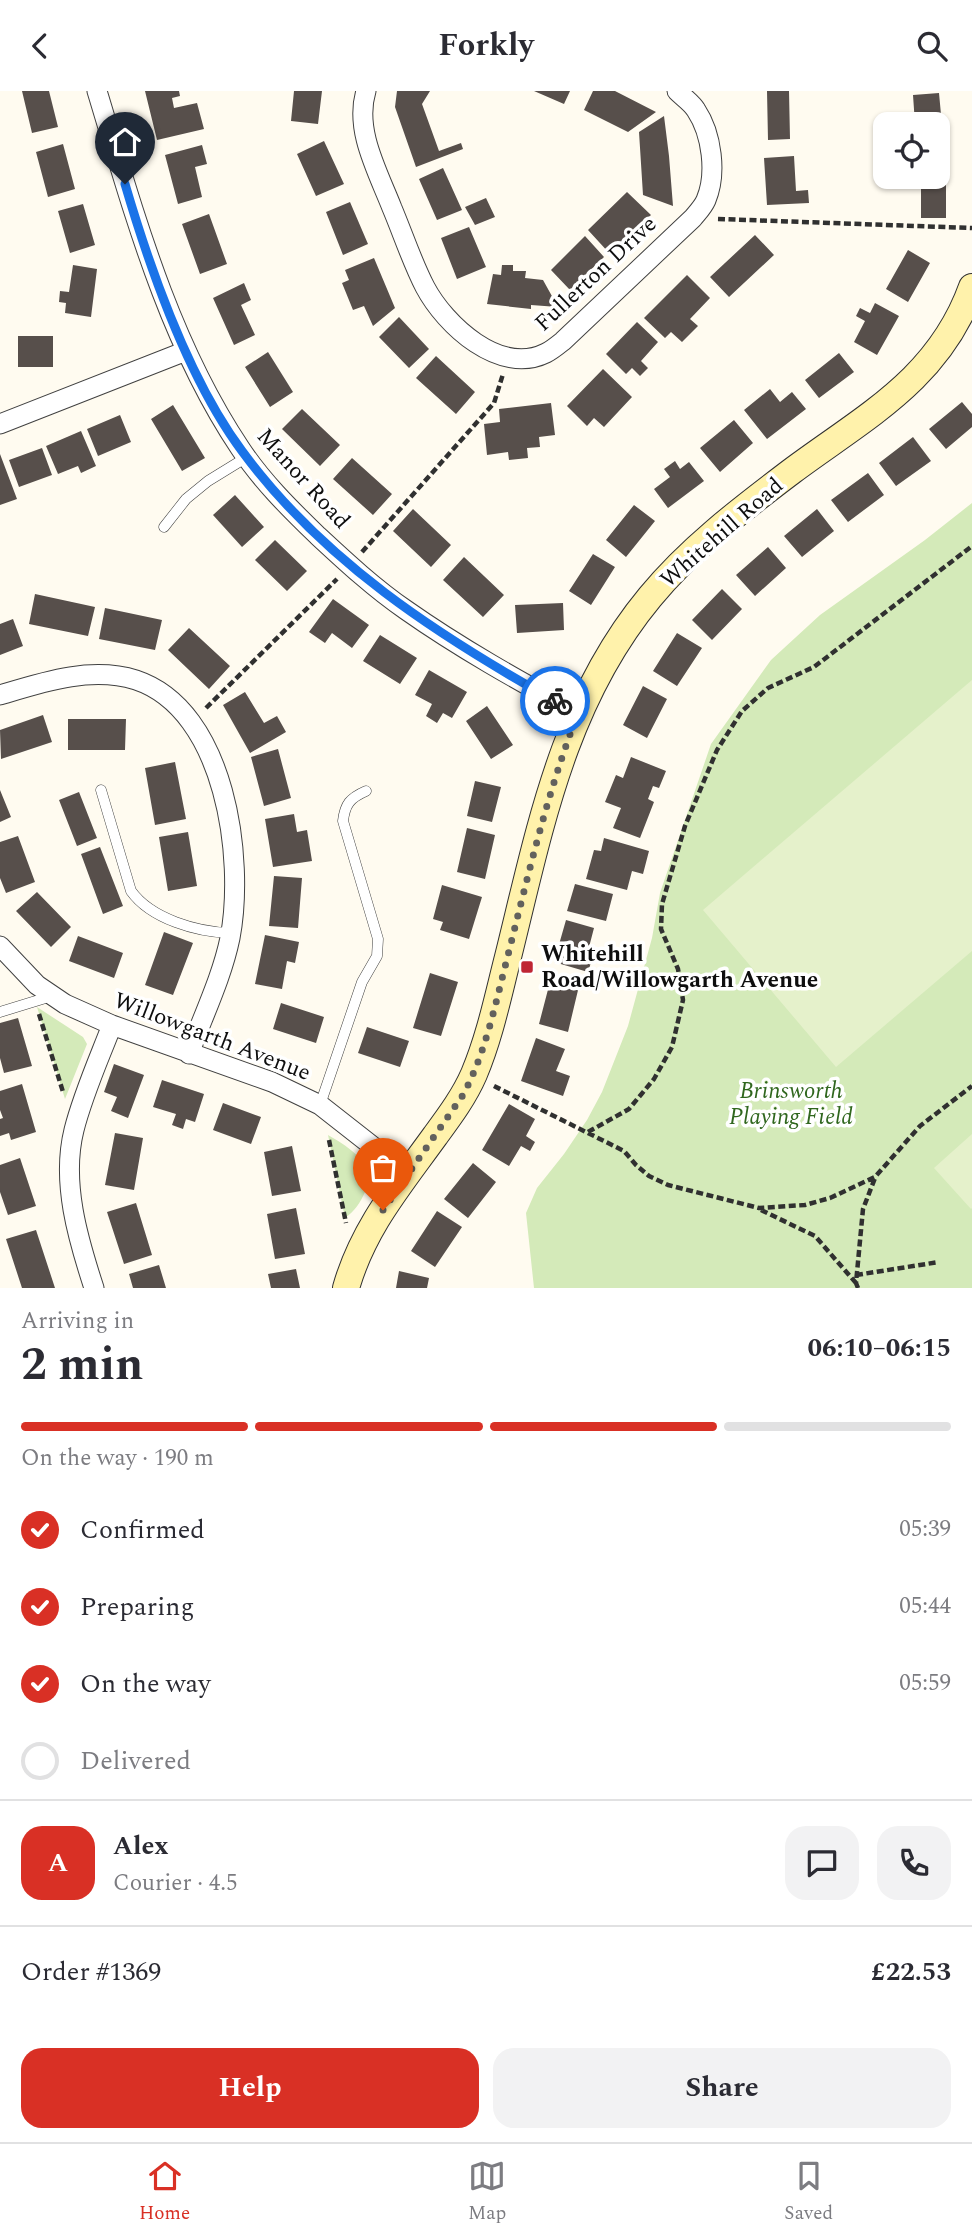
<!DOCTYPE html>
<meta charset="utf-8">
<style>
:root{--surface:#fff;--page:#f2f2f3;--text:#2b2b33;--muted:#7c7c81;--line:#e1e1e2;--accent:#d93025}
body{margin:0;font-family:Spectral,serif;background:var(--page);color:var(--text);height:100vh;display:flex;flex-direction:column;font-size:26px;white-space:nowrap}
*{box-sizing:border-box;margin:0}
p{font-size:23px;color:var(--muted)}
.icon{flex:none;width:38px;height:38px;fill:none;stroke:currentColor;stroke-width:2;stroke-linecap:round;stroke-linejoin:round}
.map{position:relative;height:1197px;overflow:hidden}
.sheet{display:flex;flex-direction:column;background:var(--surface);flex:1}
.sheet>*{flex:none}
.tools{position:absolute;left:873px;top:21px;display:grid;gap:14px}
.tools a{display:grid;place-items:center;width:77px;height:77px;border-radius:14px;background:var(--surface);box-shadow:0 2px 5px #0004;font-size:35px}
.pin{position:absolute;display:grid;place-items:center;width:60px;height:60px;color:#fff;margin:-72px -30px;border-radius:50% 50% 50% 0;rotate:-45deg;box-shadow:0 0 7px #0007}
.pin .icon{rotate:45deg}
.courier{position:absolute;display:grid;place-items:center;width:70px;height:70px;margin:-35px;border:5px solid #1a73e8;border-radius:50%;background:#fff;color:#222;box-shadow:0 2px 9px #0007}
.headline em{font-style:normal;font-weight:700}
.headline div{display:flex;flex-direction:column-reverse}
.headline{display:flex;align-items:center;justify-content:space-between;height:119px;padding:0 21px}
h1{font-size:46px;font-weight:700;line-height:52px}
.bar{display:grid;grid-template-columns:repeat(4,1fr);gap:10px 7px;align-content:center;height:84px;padding:0 21px}
.bar i{height:9px;border-radius:5px;background:var(--line)}
.bar .on{background:var(--accent)}
.bar p{grid-column:span 4}
.line{display:flex;align-items:center;gap:18px;padding:0 21px;border-top:2px solid var(--line)}
.line div{flex:1}
.round{display:grid;place-items:center;flex:none;width:74px;height:74px;border-radius:21px;background:var(--page)}
ol{padding:0 21px;list-style:none}
li{display:flex;align-items:center;gap:21px;height:77px}
li p{margin-inline-start:auto}
li .icon{padding:7px;border-radius:50%;background:var(--accent);color:#fff;stroke-width:4}
li:last-child{color:var(--muted)}
li i{width:38px;height:38px;border:4px solid var(--line);border-radius:50%}
.cta{display:flex;gap:14px;margin-top:auto;padding:14px 21px}
.cta a{flex:1;height:80px;border-radius:21px;background:var(--accent);color:#fff;font-size:28px;font-weight:700;line-height:80px;text-align:center}
.cta a+a{background:var(--page);color:var(--text)}
header{display:flex;justify-content:space-between;align-items:center;height:91px;padding:0 21px;background:var(--surface);font-size:32px;font-weight:700}
.tabs{display:flex;justify-content:space-around;align-items:center;height:98px;border-top:2px solid var(--line);background:var(--surface);font-size:19px;color:var(--muted)}
.tabs a{display:grid;justify-items:center;gap:4px}
.tabs .on{color:var(--accent)}
.map>svg:first-child{display:block}
.green{fill:#d4eab9}
.pitch{fill:#e5f1cb}
.building{fill:#574f4b}
.lines{fill:none;stroke-linecap:round;stroke-linejoin:round}
.lane-casing{stroke:#414141;stroke-width:11}
.street-casing{stroke:#414141;stroke-width:21}
.secondary-casing{stroke:#303030;stroke-width:28}
.path{stroke:#303030;stroke-width:4.5;stroke-dasharray:7 3.5;stroke-linecap:butt}
.lane{stroke:#fff;stroke-width:10}
.street{stroke:#fff;stroke-width:19}
.secondary{stroke:#fff2ab;stroke-width:26}
.done{stroke:#62615d;stroke-width:7;stroke-dasharray:0 12.6}
.route{stroke:#1a73e8;stroke-width:9}
.poi-dot{fill:#bf2634;stroke:#fff;stroke-width:2.5}
.labels{text-anchor:middle;dominant-baseline:central;stroke-width:7;stroke-linejoin:round;paint-order:stroke}
.street-label{font-size:23px;fill:#0e0e0e;stroke:#fff}
.poi-label{font-size:23px;font-weight:bold;fill:#0e0e0e;stroke:#fff;text-anchor:start}
.park-label{font-size:23px;font-style:italic;fill:#30671e;stroke:#fff}
</style>
<header><svg class="icon" aria-label="back" viewBox="0 0 24 24"><path d="M15 5l-7 7 7 7"/></svg>Forkly<svg class="icon" aria-label="search" viewBox="0 0 24 24"><circle cx="10" cy="10" r="6"/><path d="M15 15l6 6"/></svg></header>
<div class="map">
<svg width="972" height="1197" viewBox="0 0 972 1197">
<rect width="100%" height="100%" fill="#fffbf0"/>
<path class="green" d="M972 412V1197H534L526 1122 537 1097 564 1063 587 1029 602 1001 628 935 652 847 660 802 711 653 771 569 820 524 925 449Z
M37 916 83 946 87 953 65 1008Z
M328 1044C349 1056 377 1073 365 1101 360 1112 355 1120 345 1127Z"/>
<path class="pitch" d="M972 589V860L836 976 703 819Z
M972 1043V1117L971 1118 934 1077Z"/>
<path class="building" d="M22 0H49L58 36 32 42Z
M145 0H179L180 5 172 7 174 17 197 12 204 38 157 49Z
M294 0H322L318 33 291 30Z
M397 0H430L422 13 439 60 461 52 463 58 416 76 395 16Z
M534 0H570L564 13Z
M593 0H615L656 21 628 41 584 19Z
M767 0H789L790 48 768 49Z
M939 2 943 45 938 46V33H915L913 4Z
M664 25 669 65 673 115 643 104 639 41Z
M324 50 344 93 316 105 297 63Z
M63 53 75 98 48 106 36 61Z
M202 54 207 73 195 76 202 106 178 113 165 64Z
M794 65 796 100 808 99 809 112 767 114 764 67Z
M938 66H946V127H921V86H938Z
M443 77 462 119 437 129 419 88Z
M627 101 651 124 610 163 588 139Z
M486 107 495 126 475 134 465 116Z
M350 111 368 153 343 164 326 121Z
M83 113 95 154 70 162 58 120Z
M209 123 227 173 200 183 182 133Z
M469 136 486 176 457 188 441 147Z
M755 144 774 164 729 206 710 186Z
M585 145 604 166 570 199 551 179Z
M908 159 930 172 908 211 886 198Z
M374 167 395 217 373 235 364 215 353 219 342 192 349 189 345 179Z
M73 174 97 178 91 226 65 222 66 212 59 211 60 200 69 201Z
M502 174H513V180H526L525 187 543 189 558 216 531 214V218L487 213 493 183 501 184Z
M687 184 710 207 690 228 698 235 682 251 671 241 665 247 644 227Z
M244 192 251 209 241 214 255 244 234 254 213 207Z
M875 212 899 225 877 264 854 251 865 230 856 225 860 217 870 222Z
M399 226 429 258 409 277 379 246Z
M637 231 658 251 641 270 648 277 640 285 632 277 626 283 606 263Z
M18 245H53V276H18Z
M268 261 293 301 270 316 245 276Z
M839 262 854 281 819 307 805 289Z
M436 265 475 301 456 323 416 287Z
M603 278 632 306 604 336 594 327 587 335 567 315Z
M770 298 780 311 792 301 806 318 767 348 744 319Z
M962 311 972 323V336L946 358 929 338Z
M551 312 555 344 539 346 540 356 527 357 528 367 509 369 508 361 487 364 484 333 500 331 499 318Z
M173 314 205 367 182 380 151 328Z
M302 318 340 354 320 375 282 338Z
M120 324 131 351 98 365 87 338Z
M734 329 753 352 720 381 700 357Z
M81 340 96 375 81 382 78 375 58 383 46 355Z
M913 346 931 370 896 395 879 372Z
M42 357 52 384 19 396 9 369Z
M0 363 17 408 0 414Z
M352 367 392 403 373 424 333 388Z
M675 370 680 378 689 371 704 390 668 417 654 398 670 386 664 378Z
M868 382 884 404 848 431 831 409Z
M235 404 264 436 242 456 213 424Z
M634 414 655 430 626 466 606 449Z
M413 418 451 454 431 476 393 440Z
M817 418 834 440 802 466 784 445Z
M275 449 307 480 287 500 255 469Z
M768 456 786 477 755 505 736 484Z
M593 463 615 476 591 514 569 500Z
M464 466 504 504 483 526 443 489Z
M722 498 742 518 712 549 692 529Z
M35 503 95 516 88 545 29 533Z
M333 508 369 534 352 557 332 542 325 552 309 541Z
M563 512 564 539 517 542 515 514Z
M105 517 162 529 155 559 99 548Z
M13 528 23 555 0 564V533Z
M189 537 230 575 209 598 168 559Z
M677 542 702 557 677 595 653 580Z
M380 544 417 567 400 593 363 570Z
M429 579 467 601 452 627 443 622 437 632 426 625 432 613 415 604Z
M643 595 667 608 647 647 623 634Z
M245 601 264 632 277 625 286 641 250 662 223 614Z
M487 615 513 654 491 668 466 630Z
M43 624 52 651 1 668 0 639Z
M68 628H126L125 659H68Z
M278 658 291 707 264 715 251 666Z
M631 666 666 680 659 697 653 695 648 708 654 711 640 747 613 737 621 717 605 711 616 684 623 687Z
M175 671 186 728 155 734 145 677Z
M475 690 501 696 492 731 467 725Z
M0 699 11 726 0 731Z
M79 701 97 747 77 755 59 709Z
M294 723 297 741 307 739 312 770 273 776 265 728Z
M467 737 495 744 485 788 457 781Z
M188 741 197 795 168 800 159 746Z
M18 745 35 791 6 802 0 787V751Z
M604 747 649 760 643 783 632 780 627 799 586 788 594 759 601 760Z
M100 756 123 815 103 823 81 763Z
M274 785 302 787 298 837 269 835Z
M575 793 613 803 606 830 567 820Z
M442 794 482 806 469 848 440 839 443 831 433 828Z
M37 801 71 836 51 856 16 820Z
M566 829 594 837 588 860 594 862 588 881 554 871Z
M164 841 193 852 173 904 145 894Z
M265 844 299 851 295 872 287 870 282 898 255 893Z
M78 845 123 862 114 887 69 870Z
M430 882 458 891 441 945 413 937Z
M551 887 579 895 568 941 539 933Z
M281 912 324 926 316 952 273 938Z
M18 927 32 975 4 982 0 967V932Z
M367 936 409 950 400 976 358 962Z
M536 947 565 958 556 980 570 985 563 1005 521 990Z
M114 973 144 984 128 1027 111 1020 117 1006 104 1001Z
M162 989 204 1003 195 1031 186 1028 183 1038 172 1034 176 1023 153 1016Z
M22 993 36 1041 11 1049 9 1042 0 1045V1028L3 1027 0 1019V1000Z
M223 1012 261 1026 251 1053 213 1039Z
M509 1013 535 1028 526 1045 535 1051 530 1060 521 1055 509 1075 482 1059Z
M115 1042 143 1047 134 1099 105 1094Z
M292 1055 301 1100 272 1105 264 1061Z
M20 1067 36 1115 8 1124 0 1101V1074Z
M473 1072 496 1091 468 1127 444 1108Z
M136 1112 152 1164 124 1173 107 1121Z
M296 1117 305 1163 275 1168 267 1123Z
M437 1120 462 1136 435 1176 411 1160Z
M36 1139 55 1197H22L6 1148Z
M159 1174 166 1197H133L129 1183Z
M296 1178 300 1197H271L268 1183Z
M399 1180 429 1187 427 1197H396Z"/>
<g class="lines">
<g class="lane-casing">
<path id="lane" d="M164 436 186 408 208 390 247 366
M101 699 131 800C151 828 197 841 230 842
M0 921 52 905
M320 1014 362 891 377 865 378 848 343 730C345 713 350 707 366 700"/>
</g>
<g class="street-casing">
<path id="street" d="M97 0C134 122 168 249 240 357 261 389 289 417 317 444 345 470 374 497 406 519 460 557 519 590 578 622
M366 0C354 39 378 81 392 117 403 143 412 171 425 196 445 234 500 285 546 262 552 259 558 254 563 250L693 127C697 122 703 116 706 109 717 83 712 43 696 19 692 12 683 6 677 0
M0 333 186 260
M0 604C43 591 91 575 136 589 226 619 245 768 230 847 222 886 203 925 189 963
M0 855 37 894 65 913 112 934 272 991 320 1014 408 1083
M94 1197C78 1148 61 1091 74 1039 83 1003 99 968 112 934"/>
</g>
<g class="secondary-casing">
<path id="secondary" d="M346 1197C363 1137 399 1095 435 1045 449 1026 464 1006 474 983 490 945 498 905 508 866 540 737 563 611 650 506 690 457 742 418 792 380 866 325 939 288 972 196"/>
</g>
<path class="path" d="M718 128 972 137
M362 461 494 312 503 283
M206 617 337 488
M39 923 63 1001
M494 995 624 1060 636 1074 649 1085 668 1094 759 1117 805 1114 830 1107 875 1086 920 1035 972 995
M588 1041 629 1018 654 988 672 956 683 909 678 878 661 838 662 813 685 735 717 659 742 620 768 597 814 576 972 455
M329 1049 346 1132
M761 1119 815 1145 856 1192
M856 1184 939 1171
M858 1197 856 1192 863 1118 875 1087"/>
<use href="#lane" class="lane"/>
<use href="#street" class="street"/>
<use href="#secondary" class="secondary"/>
</g>
<g class="lines">
<path class="done" d="M383 1119 463 1004C486 961 495 914 507 868 528 785 547 702 578 622L555 610"/>
<path class="route" d="M125 93C150 178 189 289 242 360 323 470 437 544 555 610"/>
</g>
<rect class="poi-dot" x="520" y="869" width="14" height="14" rx="3.5"/>
<g class="labels">
<g class="street-label">
<text transform="translate(596 183) rotate(-43)">Fullerton Drive</text>
<text transform="translate(303 388) rotate(48)">Manor Road</text>
<text transform="translate(722 442) rotate(-41)">Whitehill Road</text>
<text transform="translate(212 946) rotate(21)">Willowgarth Avenue</text>
</g>
<g class="poi-label">
<text x="541" y="863">Whitehill<tspan x="541" dy="26">Road/Willowgarth Avenue</tspan></text>
</g>
<g class="park-label">
<text x="791" y="1000">Brinsworth<tspan x="791" dy="26">Playing Field</tspan></text>
</g>
</g>
</svg>
<div class="tools">
<a><svg class="icon" aria-label="locate" viewBox="0 0 24 24"><circle cx="12" cy="12" r="6"/><path d="M12 2v4M12 18v4M2 12h4M18 12h4"/></svg></a>
</div>
<div class="pin" style="left:383px;top:1119px;background:#ea580c"><svg class="icon" aria-label="bag" viewBox="0 0 24 24"><path d="M5 8h14l-1 12H6zM9 8a3 3 0 0 1 6 0"/></svg></div>
<div class="pin" style="left:125px;top:93px;background:#1f2937"><svg class="icon" aria-label="home" viewBox="0 0 24 24"><path d="M3 11l9-7 9 7M6 9v11h12V9"/></svg></div>
<div class="courier" style="left:555px;top:610px"><svg class="icon" aria-label="bike" viewBox="0 0 24 24"><circle cx="6" cy="16" r="4"/><circle cx="18" cy="16" r="4"/><path d="M6 16l4-8h5l3 8M10 8l3 8H6M13 5h3"/></svg></div>
</div>
<section class="sheet">
<div class="headline"><div><h1>2 min</h1><p>Arriving in</p></div><em>06:10–06:15</em></div>
<div class="bar"><i class="on"></i><i class="on"></i><i class="on"></i><i></i><p>On the way · 190 m</p></div>
<ol>
<li><svg class="icon" aria-label="check" viewBox="0 0 24 24"><path d="M5 12l5 5 9-10"/></svg>Confirmed<p>05:39</p></li>
<li><svg class="icon" aria-label="check" viewBox="0 0 24 24"><path d="M5 12l5 5 9-10"/></svg>Preparing<p>05:44</p></li>
<li><svg class="icon" aria-label="check" viewBox="0 0 24 24"><path d="M5 12l5 5 9-10"/></svg>On the way<p>05:59</p></li>
<li><i></i>Delivered</li>
</ol>
<div class="line" style="height:126px"><b class="round" style="background:var(--accent);color:#fff">A</b><div><b>Alex</b><p>Courier · 4.5</p></div><a class="round"><svg class="icon" aria-label="chat" viewBox="0 0 24 24"><path d="M4 5h16v11H9l-5 4z"/></svg></a><a class="round"><svg class="icon" aria-label="phone" viewBox="0 0 24 24"><path d="M5 4h4l2 5-3 2q2 4 5 5l2-3 5 2v4C11 20 4 13 5 4z"/></svg></a></div>
<div class="line" style="height:91px"><div>Order #1369</div><b>£22.53</b></div>
<div class="cta"><a>Help</a><a>Share</a></div>
</section>
<nav class="tabs">
<a class="on"><svg class="icon" aria-label="home" viewBox="0 0 24 24"><path d="M3 11l9-7 9 7M6 9v11h12V9"/></svg>Home</a>
<a><svg class="icon" aria-label="map" viewBox="0 0 24 24"><path d="M3 6l6-2 6 2 6-2v14l-6 2-6-2-6 2zM9 4v14M15 6v14"/></svg>Map</a>
<a><svg class="icon" aria-label="saved" viewBox="0 0 24 24"><path d="M7 4h10v16l-5-4-5 4z"/></svg>Saved</a>
</nav>
